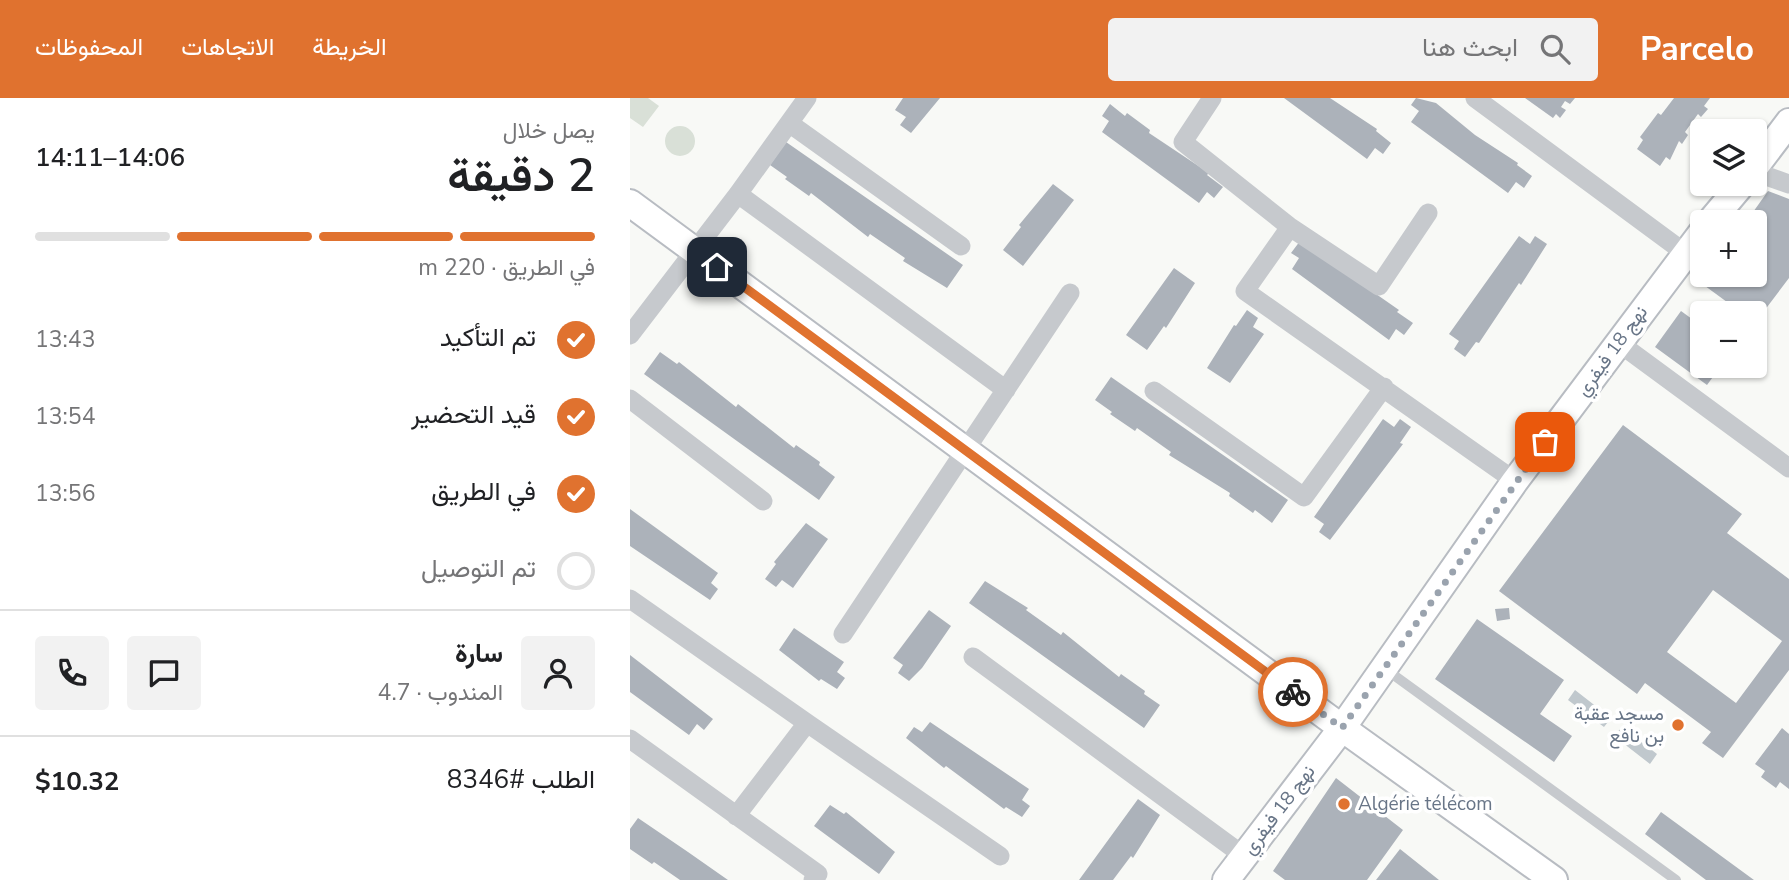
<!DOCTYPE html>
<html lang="ar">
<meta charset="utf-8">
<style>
:root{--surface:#fff;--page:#f2f2f2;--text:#202124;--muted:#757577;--line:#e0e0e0;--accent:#e0722f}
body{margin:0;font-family:"Nunito Sans",Vazirmatn,sans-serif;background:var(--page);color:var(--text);direction:rtl;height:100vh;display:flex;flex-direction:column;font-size:26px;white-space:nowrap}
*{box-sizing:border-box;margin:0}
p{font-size:23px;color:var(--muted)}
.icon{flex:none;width:38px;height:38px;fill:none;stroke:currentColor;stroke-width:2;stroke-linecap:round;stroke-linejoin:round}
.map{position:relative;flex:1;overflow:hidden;direction:ltr}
.sheet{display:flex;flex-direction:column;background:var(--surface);width:630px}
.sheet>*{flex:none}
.tools{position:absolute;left:1060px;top:21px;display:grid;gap:14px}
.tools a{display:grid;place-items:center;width:77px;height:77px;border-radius:7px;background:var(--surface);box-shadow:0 2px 5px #0004;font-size:35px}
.pin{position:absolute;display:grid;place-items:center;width:60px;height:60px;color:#fff;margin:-30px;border-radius:14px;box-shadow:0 4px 10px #0006}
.courier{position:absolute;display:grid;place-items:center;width:70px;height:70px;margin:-35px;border:5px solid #e0722f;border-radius:50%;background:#fff;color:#222;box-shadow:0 2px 9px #0007}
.summary em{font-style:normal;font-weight:600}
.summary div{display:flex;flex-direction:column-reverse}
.summary{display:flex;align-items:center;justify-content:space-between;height:119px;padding:0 35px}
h1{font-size:46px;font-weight:600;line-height:52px}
.bar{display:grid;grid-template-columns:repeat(4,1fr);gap:10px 7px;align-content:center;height:84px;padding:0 35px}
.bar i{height:9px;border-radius:5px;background:var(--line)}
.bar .on{background:var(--accent)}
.bar p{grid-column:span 4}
.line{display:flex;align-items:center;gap:18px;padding:0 35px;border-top:2px solid var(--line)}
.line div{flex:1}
.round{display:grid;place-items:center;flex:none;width:74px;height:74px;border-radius:7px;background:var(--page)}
ol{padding:0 35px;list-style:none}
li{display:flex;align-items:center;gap:21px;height:77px}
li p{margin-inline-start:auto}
li .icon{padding:7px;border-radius:50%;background:var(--accent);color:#fff;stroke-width:4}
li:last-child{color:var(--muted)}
li i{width:38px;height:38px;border:4px solid var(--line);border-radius:50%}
header{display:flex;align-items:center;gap:42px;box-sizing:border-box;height:98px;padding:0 35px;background:var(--accent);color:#fff}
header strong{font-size:33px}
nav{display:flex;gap:38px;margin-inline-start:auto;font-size:24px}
.search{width:490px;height:63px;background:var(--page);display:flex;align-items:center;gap:18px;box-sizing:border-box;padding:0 24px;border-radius:7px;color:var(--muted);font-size:26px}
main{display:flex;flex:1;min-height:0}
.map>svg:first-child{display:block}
.green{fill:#d9e0d7}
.water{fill:#c0c8cd}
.building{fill:#acb2ba;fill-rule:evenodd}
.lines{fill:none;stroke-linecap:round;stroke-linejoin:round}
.secondary-casing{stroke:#b8bcc2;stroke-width:30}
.lane{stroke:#c6c9cd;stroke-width:10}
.street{stroke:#c6c9cd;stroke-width:19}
.secondary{stroke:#fff;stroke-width:26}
.done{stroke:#9aa3ae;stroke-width:7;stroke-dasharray:0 12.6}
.route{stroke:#e0722f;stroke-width:9}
.poi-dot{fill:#e0722f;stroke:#fff;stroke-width:2.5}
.labels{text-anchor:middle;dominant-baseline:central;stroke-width:7;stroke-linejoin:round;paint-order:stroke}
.street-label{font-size:19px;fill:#687587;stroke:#fff}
.poi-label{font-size:19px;fill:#687587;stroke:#fff;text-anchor:end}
</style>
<header>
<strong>Parcelo</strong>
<div class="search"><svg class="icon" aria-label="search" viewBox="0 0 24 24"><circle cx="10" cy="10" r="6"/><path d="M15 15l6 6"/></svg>ابحث هنا</div>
<nav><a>الخريطة</a><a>الاتجاهات</a><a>المحفوظات</a></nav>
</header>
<main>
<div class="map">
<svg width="1159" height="782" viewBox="0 0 1159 782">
<rect width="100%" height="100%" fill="#f8f9f6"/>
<path class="green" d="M0 0H18L29 8 13 29 0 20Z
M35 43a15 15 0 1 1 30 0a15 15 0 1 1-30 0Z"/>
<path class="water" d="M945 592 981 620 974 629 938 602Z
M992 629 1027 656 1020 666 984 638Z"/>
<path class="building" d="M273 0H310L281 35 270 27 276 19 265 12Z
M654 0H700L747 31 746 33 761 45 753 56 745 50 737 61Z
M786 0 806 5 845 37 888 65 887 67 902 78 894 90 886 84 878 95 781 24 789 13 781 7Z
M895 0H945L940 6 935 3 931 9 936 12 930 20 926 16 923 20Z
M1044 0H1080L1074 8 1078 11 1071 19 1068 16 1055 34 1058 37 1052 46 1049 43 1040 62 1036 59 1030 68 1007 51 1013 42 1010 39 1028 15 1031 17Z
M480 6 495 18 497 15 520 32 519 35 579 75 577 77 593 89 584 100 577 94 569 105 472 34 479 23 472 18Z
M156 44 333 167 317 190 273 163 275 160 240 136 238 139 181 95 179 98 155 81 157 79 140 67Z
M423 86 444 102 393 168 373 152 391 129 389 127Z
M1138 93 1159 101V180L1125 225V215H1112L1071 185 1077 177H1125V124H1116Z
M889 138 900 146 905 138 917 146 891 187 889 185 849 245 846 244 835 259 824 251 829 243 819 236Z
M670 143 769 212 767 214 783 225 774 237 766 231 759 242 662 171 669 160 661 155Z
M544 170 565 185 536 230 534 228 517 252 496 237Z
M617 212 628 220 623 229 634 236 600 285 577 270 604 227 606 228Z
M1051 213 1073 229V268H1091L1077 287 1025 249Z
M30 254 47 266 49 264 106 309 108 306 164 350 166 347 190 364 189 367 205 379 189 402 14 276Z
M481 279 658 402 642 425 625 412 623 415 599 398 600 395 539 357 541 354 507 330 505 333 480 316 482 314 465 302Z
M753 321 764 329 770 321 781 329 770 345 773 346 700 442 689 434 694 426 684 419Z
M993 327 1112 416 1097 435 1159 481V572L1093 660 1072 645 1081 634 1015 585 1007 596 869 493ZM1083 492 1152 543 1106 605 1037 554Z
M0 411 88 475 81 485 88 491 80 502 0 448Z
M176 425 198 441 163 490 152 482 146 489 135 481 146 466 144 464Z
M355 483 398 510 396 512 431 537 433 534 489 579 491 576 515 593 514 596 530 607 514 630 339 505Z
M879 510 880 521 867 523 865 511Z
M299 512 321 528 292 570 279 583 268 575 273 567 263 560Z
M847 521 934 582 910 616 942 638 924 664 805 581Z
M164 530 214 564 207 574 215 580 207 591 191 581 189 583 149 552Z
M0 557 83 621 74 632 67 626 59 637 0 594Z
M300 624 399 691 392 702 400 708 392 719 376 709 374 711 316 668 314 670 276 640 284 629 292 634Z
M1152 630 1159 636V691L1150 684 1146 690 1131 679 1135 673 1125 666Z
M706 680 773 732 737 782H655L643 773Z
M508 701 530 717 503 760 501 758 483 782H449Z
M200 707 214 716 216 714 265 754 249 776 184 728Z
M1031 714 1124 782H1076L1015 736Z
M8 720 58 754 98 782H50L24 764 22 766 0 751V731Z
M770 751 809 782H746Z"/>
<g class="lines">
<g class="secondary-casing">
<path id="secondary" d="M1125 69 1159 24
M0 105 712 630 924 782
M1080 124 1112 86
M596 782 712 630 885 383 1073 133"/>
</g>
<path class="lane" d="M754 570 1046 782"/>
<path class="street" d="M582 0 553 44 660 129
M845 0 1055 155
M159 25 331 148
M1125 74 1159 86
M108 96 376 292
M798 115 749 188 660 129 615 193 885 383
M0 237 108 96 177 0
M989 245 1159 370
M524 293 674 399 754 289
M0 301 133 403
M0 501 177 625 106 718
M213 536 440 195
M343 559 614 758
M177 625 370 758
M0 641 188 776 183 782"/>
<use href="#secondary" class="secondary"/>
</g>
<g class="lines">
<path class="done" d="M663 594 712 630 915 344"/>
<path class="route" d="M87 169 663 594"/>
</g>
<g class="poi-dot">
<circle cx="1048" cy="627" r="7"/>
<circle cx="714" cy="706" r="7"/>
</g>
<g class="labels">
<g class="street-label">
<text transform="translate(982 253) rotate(-54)">نهج 18 فيفري</text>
<text transform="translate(649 712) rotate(-53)">نهج 18 فيفري</text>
</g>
<g class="poi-label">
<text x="1034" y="616">مسجد عقبة<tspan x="1034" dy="22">بن نافع</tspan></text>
<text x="728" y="706" text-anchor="start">Algérie télécom</text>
</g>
</g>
</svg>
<div class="tools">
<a><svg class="icon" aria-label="layers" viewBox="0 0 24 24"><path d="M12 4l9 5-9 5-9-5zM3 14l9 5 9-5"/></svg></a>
<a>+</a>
<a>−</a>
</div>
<div class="pin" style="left:915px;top:344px;background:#ea580c"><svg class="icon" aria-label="bag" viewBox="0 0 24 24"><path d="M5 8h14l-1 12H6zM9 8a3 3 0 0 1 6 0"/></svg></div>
<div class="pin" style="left:87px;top:169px;background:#1f2937"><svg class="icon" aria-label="home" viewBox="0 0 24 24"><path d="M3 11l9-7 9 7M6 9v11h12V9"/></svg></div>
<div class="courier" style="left:663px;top:594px"><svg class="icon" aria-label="bike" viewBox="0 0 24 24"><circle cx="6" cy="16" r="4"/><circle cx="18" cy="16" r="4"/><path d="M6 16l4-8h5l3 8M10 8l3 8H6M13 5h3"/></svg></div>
</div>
<section class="sheet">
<div class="summary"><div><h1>2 دقيقة</h1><p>يصل خلال</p></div><em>14:06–14:11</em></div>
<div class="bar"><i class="on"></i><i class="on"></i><i class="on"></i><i></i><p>في الطريق · 220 m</p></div>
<ol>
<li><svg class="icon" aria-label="check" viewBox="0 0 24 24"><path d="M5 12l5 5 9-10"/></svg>تم التأكيد<p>13:43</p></li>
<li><svg class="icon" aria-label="check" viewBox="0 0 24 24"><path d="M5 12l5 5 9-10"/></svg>قيد التحضير<p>13:54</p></li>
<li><svg class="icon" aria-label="check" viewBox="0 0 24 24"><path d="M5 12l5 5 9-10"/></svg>في الطريق<p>13:56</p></li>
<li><i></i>تم التوصيل</li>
</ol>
<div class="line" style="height:126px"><a class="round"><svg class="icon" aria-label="person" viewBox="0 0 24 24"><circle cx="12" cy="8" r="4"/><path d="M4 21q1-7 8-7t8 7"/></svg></a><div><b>سارة</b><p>المندوب · 4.7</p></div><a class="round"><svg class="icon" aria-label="chat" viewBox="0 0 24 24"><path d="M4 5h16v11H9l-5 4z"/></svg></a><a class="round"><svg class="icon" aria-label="phone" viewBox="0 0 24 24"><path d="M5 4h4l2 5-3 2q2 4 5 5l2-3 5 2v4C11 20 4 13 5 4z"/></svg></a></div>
<div class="line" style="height:91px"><div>الطلب #8346</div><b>$10.32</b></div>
</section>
</main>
